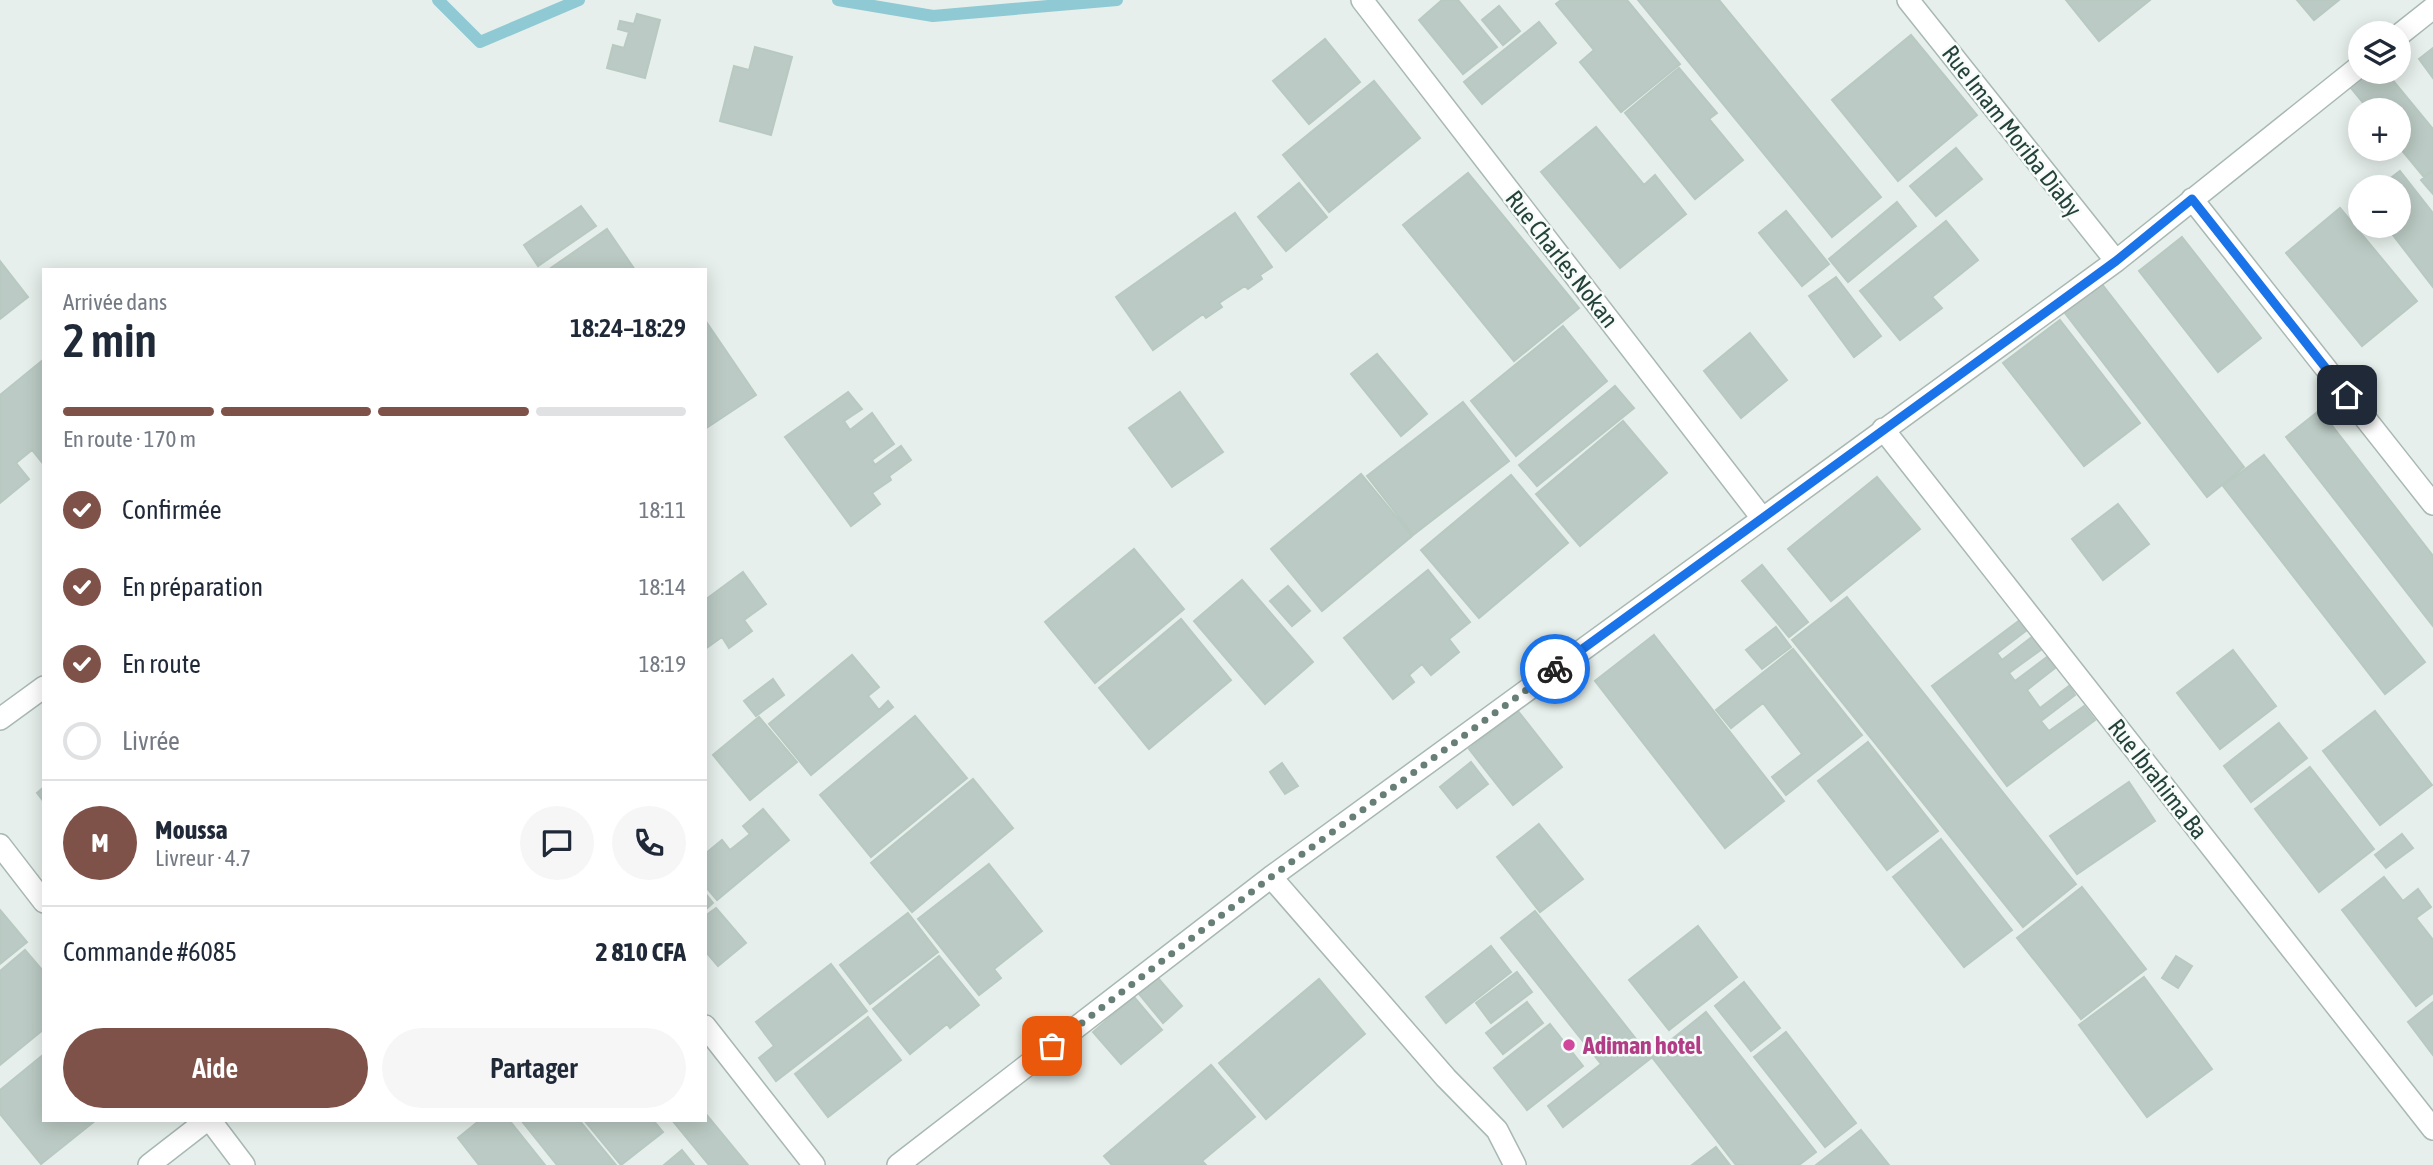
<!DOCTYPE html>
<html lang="fr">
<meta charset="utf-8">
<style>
:root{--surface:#fff;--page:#f6f6f7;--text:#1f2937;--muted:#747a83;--line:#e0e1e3;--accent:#7f5249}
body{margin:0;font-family:"Asap Condensed",sans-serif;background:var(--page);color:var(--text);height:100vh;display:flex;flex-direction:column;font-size:26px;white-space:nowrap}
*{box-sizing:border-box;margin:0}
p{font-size:23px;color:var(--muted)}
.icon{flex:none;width:38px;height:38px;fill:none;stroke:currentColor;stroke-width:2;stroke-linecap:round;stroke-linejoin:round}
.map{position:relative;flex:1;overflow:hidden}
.side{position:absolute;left:42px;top:268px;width:665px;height:854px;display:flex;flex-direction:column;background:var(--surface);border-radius:0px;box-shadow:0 4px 18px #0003}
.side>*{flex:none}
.controls{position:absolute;left:2348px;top:21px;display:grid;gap:14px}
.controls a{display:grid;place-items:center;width:63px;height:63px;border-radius:50%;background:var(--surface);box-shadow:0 4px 18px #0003;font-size:35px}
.pin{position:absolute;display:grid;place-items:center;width:60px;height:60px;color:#fff;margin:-30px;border-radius:14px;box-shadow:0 4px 10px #0006}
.courier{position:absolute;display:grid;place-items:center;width:70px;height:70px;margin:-35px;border:5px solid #1a73e8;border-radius:50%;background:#fff;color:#222;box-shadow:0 2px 9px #0007}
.head em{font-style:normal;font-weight:600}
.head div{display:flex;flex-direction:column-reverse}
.head{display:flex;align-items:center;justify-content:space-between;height:119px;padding:0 21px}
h1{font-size:46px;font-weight:600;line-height:52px}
.bar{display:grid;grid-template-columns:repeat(4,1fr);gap:10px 7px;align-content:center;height:84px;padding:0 21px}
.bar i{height:9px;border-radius:5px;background:var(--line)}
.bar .active{background:var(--accent)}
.bar p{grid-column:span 4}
.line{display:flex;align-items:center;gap:18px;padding:0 21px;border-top:2px solid var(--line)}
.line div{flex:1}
.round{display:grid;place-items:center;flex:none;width:74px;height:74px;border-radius:37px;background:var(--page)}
ol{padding:0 21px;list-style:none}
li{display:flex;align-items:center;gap:21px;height:77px}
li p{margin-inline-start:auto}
li .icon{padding:7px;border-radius:50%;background:var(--accent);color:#fff;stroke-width:4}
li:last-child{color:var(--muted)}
li i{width:38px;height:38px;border:4px solid var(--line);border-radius:50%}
.primary-button{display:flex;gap:14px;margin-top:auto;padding:14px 21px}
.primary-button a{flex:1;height:80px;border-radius:42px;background:var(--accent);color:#fff;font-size:28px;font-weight:600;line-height:80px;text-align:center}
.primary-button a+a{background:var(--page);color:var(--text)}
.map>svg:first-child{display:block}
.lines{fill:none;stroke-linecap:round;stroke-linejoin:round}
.stream{stroke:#8ec9d4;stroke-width:12}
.building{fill:#bbcac4;stroke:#b8c9c2;stroke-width:2}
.minor-casing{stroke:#a8b8b2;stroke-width:24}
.minor{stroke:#fff;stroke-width:21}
.done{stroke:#687f78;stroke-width:7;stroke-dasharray:0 12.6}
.route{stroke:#1a73e8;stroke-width:9}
.hotel-dot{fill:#d1479c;stroke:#f7fbf9;stroke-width:2.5}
.labels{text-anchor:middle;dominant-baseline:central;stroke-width:5;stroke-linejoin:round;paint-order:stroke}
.street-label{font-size:24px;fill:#24423a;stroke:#f7fbf9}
.hotel-label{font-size:24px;font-weight:bold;fill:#b23c85;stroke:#f7fbf9;text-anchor:start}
</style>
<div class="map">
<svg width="2433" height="1165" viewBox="0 0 2433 1165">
<rect width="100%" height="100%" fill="#e6efeb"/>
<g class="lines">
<path class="stream" d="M438 0 480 42 579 0
M838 0 933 16 1117 0"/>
</g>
<path class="building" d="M1442 0H1458L1497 47 1463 74 1419 20Z
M1561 0H1627L1680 64 1621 112 1580 62 1594 50 1556 4Z
M1638 0H1719L1881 197 1832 237Z
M2066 0H2150L2099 41Z
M2297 0H2339L2314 20Z
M1499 6 1520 31 1503 45 1482 20Z
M637 14 660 20 645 78 607 68 613 45 624 48 629 32 618 29 620 21 634 24Z
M1539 22 1556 43 1482 104 1464 82Z
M1911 35 1977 115 1898 181 1832 100Z
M1325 39 1360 82 1309 124 1273 81Z
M755 47 792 57 771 135 720 121 734 66 749 70Z
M2433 48V78L2419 59Z
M1679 68 1717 113 1709 119 1743 160 1695 199 1625 113Z
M2361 72H2386L2433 129V170L2424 177 2399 147V110H2369L2346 82Z
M1374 81 1420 138 1329 212 1283 155Z
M1596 127 1644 185 1655 175 1686 214 1620 268 1541 172Z
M1956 148 1982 179 1936 216 1910 186Z
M2433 170V194L2421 180Z
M2400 171 2433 213V287L2386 226H2399V187H2379Z
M1468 173 1579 308 1514 361 1403 225Z
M1299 183 1327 217 1286 251 1258 217Z
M1897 202 1916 226 1848 282 1829 259Z
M581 206 596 226 538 266 524 245Z
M2340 208 2417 301 2362 346 2286 253Z
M1786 211 1829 264 1802 286 1759 233Z
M1235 213 1272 267 1260 275 1262 279 1248 289 1245 286 1219 303 1222 307 1206 318 1203 314 1153 350 1116 297Z
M1946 221 1978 260 1932 297 1942 308 1900 340 1860 291Z
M607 229 635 270H548Z
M2182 237 2261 338 2218 372 2139 271Z
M0 261 28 297 0 319Z
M1836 277 1881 336 1854 357 1809 296Z
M2098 279 2244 467 2207 497 2061 308Z
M705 320 756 395 705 429Z
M2060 320 2140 423 2084 466 2003 363Z
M1563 326 1607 381 1516 456 1471 401Z
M1750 333 1787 380 1741 418 1704 371Z
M1377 354 1427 414 1401 436 1351 374Z
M44 359V465L32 450 16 463 29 479 0 503V395Z
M1615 386 1634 408 1537 486 1519 465Z
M848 392 862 409 844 421 850 430 872 413 894 444 872 460 875 465 901 446 911 460 889 476 891 480 872 493 880 504 851 526 785 437Z
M1180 392 1223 452 1172 487 1129 428Z
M1463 402 1509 461 1413 535 1367 476Z
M2320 410 2433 556V626L2286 437Z
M1623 421 1667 473 1580 546 1536 494Z
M2264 455 2425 662 2385 694 2223 486Z
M1361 474 1412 536 1322 611 1271 549Z
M1511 475 1568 543 1479 618 1421 550Z
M1877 477 1920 529 1831 601 1788 549Z
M2118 504 2149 544 2103 580 2072 539Z
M1134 549 1184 609 1095 683 1045 622Z
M1762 565 1808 622 1789 637 1742 581Z
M1428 570 1470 622 1449 639 1459 652 1431 675 1422 664 1409 675 1414 682 1393 699 1344 638Z
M743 572 766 604 744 620 752 631 729 648 722 637 705 649V600Z
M1242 580 1313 662 1265 704 1194 621Z
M1288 586 1310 611 1292 626 1270 601Z
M1847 597 2076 884 2023 927 1792 640Z
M1181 619 1231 680 1149 749 1099 688Z
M2020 620 2027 630 1997 653 2002 660 2032 637 2042 649 2009 673 2015 681 2047 657 2055 668 2027 690 2040 708 2069 686 2075 695 2041 721 2049 731 2084 706 2095 720 2007 786 1932 686Z
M1776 627 1791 647 1762 669 1746 650Z
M1654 635 1784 801 1725 848 1595 681Z
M1793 649 1862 735 1786 795 1772 777 1802 754 1763 703 1731 728 1716 710Z
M2233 650 2276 706 2220 749 2177 693Z
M852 655 879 687 868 696 879 710 888 701 893 707 811 775 769 724Z
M773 679 784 695 756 716 744 701Z
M1518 711 1562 767 1513 805 1469 749Z
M2375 711 2432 785 2380 825 2323 751Z
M915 716 967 778 871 857 820 795Z
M759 717 797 762 750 800 713 755Z
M2279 723 2307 758 2251 802 2224 766Z
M1868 742 1938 831 1887 870 1818 781Z
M1471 762 1488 784 1457 808 1440 787Z
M1282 763 1298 786 1285 794 1270 772Z
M2310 767 2374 849 2319 892 2255 809Z
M973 779 1013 828 912 912 871 863Z
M2129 782 2155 821 2077 874 2050 836Z
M44 787V802L37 793Z
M763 809 789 840 717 900 705 886V854L722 840 730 850 750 834 743 826Z
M1539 824 1583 879 1540 912 1497 857Z
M2402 834 2413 848 2386 868 2375 855Z
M1941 839 2012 930 1964 967 1893 877Z
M989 864 1042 931 994 969 1001 978 979 995 918 919Z
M2384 877 2403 901 2418 889 2431 907 2416 918 2433 940V993L2416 1006 2342 910Z
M2082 887 2146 969 2081 1019 2017 938Z
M705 893 713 903 705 910Z
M716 908 746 943 718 966 705 951V916Z
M0 910 27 942 0 964Z
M1535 911 1651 1058 1563 1127 1548 1106 1601 1064 1501 938Z
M908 913 938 952 870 1004 840 965Z
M1698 926 1737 977 1669 1030 1629 980Z
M1491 946 1511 972 1446 1023 1426 997Z
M25 950 44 972V1029L0 1065V971Z
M939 956 979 1005 950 1028 947 1024 910 1054 873 1009Z
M2176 956 2192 966 2178 988 2162 978Z
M831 964 867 1011 776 1081 759 1058 774 1046 756 1022Z
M1517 972 1532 992 1491 1023 1476 1003Z
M2144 977 2212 1069 2147 1117 2079 1025Z
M1158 978 1182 1006 1163 1023 1139 994Z
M1319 979 1365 1034 1266 1119 1219 1063Z
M1744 982 1780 1028 1751 1051 1715 1006Z
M1134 997 1162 1030 1121 1064 1093 1032Z
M1527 1002 1543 1023 1503 1054 1486 1033Z
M2433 1002V1055L2408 1022Z
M1706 1012 1816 1152 1799 1165H1736L1651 1056Z
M868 1017 901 1060 828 1117 795 1074Z
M1550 1024 1583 1066 1527 1110 1494 1068Z
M1786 1032 1856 1123 1825 1147 1754 1057Z
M44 1054V1120H96L41 1164 0 1114V1090Z
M1211 1065 1255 1117 1202 1161 1206 1165H1112L1104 1156Z
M705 1113 748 1165H709L672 1120H705Z
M480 1120H509L545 1165H479L458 1138Z
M521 1120H579L616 1165H557Z
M584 1120H653L663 1132 621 1165Z
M1861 1130 1889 1165H1816Z
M1716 1147 1730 1165H1692Z
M682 1150 694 1165H664Z"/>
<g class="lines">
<g class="minor-casing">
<path id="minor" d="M1362 0 1762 518
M1908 0 2116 261
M2399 35 2433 8
M2192 199 2433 504
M1883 429 2433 1129
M0 719 44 687
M0 845 44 902
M1271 877 1446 1078 1497 1130 1515 1165
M705 1026 814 1165
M210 1120 244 1165
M149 1165 207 1120
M898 1165 1271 877 2116 261 2361 65"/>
</g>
<use href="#minor" class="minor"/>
</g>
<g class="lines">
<path class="done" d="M1052 1046 1271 877 1555 669"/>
<path class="route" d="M1555 669 2116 261 2192 199 2347 395"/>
</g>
<circle class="hotel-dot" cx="1569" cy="1045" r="7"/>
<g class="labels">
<g class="street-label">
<text transform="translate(2012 131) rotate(52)">Rue Imam Moriba Diaby</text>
<text transform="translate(1562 259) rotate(52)">Rue Charles Nokan</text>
<text transform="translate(2158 779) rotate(52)">Rue Ibrahima Ba</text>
</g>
<g class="hotel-label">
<text x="1583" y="1045">Adiman hotel</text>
</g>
</g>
</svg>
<div class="controls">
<a><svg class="icon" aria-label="layers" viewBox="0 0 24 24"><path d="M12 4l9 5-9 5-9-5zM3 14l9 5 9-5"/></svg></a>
<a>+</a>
<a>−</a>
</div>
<div class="pin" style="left:1052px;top:1046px;background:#ea580c"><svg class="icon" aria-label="bag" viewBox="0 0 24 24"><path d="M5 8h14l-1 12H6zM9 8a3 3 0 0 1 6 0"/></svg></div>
<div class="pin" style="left:2347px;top:395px;background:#1f2937"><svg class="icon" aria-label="home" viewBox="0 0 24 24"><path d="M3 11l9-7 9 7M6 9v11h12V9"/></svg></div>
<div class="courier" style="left:1555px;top:669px"><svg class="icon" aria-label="bike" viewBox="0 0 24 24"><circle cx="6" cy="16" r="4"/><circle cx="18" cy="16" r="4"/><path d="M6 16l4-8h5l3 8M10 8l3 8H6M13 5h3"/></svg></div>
<section class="side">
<div class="head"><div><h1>2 min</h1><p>Arrivée dans</p></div><em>18:24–18:29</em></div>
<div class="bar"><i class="active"></i><i class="active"></i><i class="active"></i><i></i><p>En route · 170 m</p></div>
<ol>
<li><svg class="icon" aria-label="check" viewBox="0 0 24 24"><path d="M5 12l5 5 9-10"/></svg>Confirmée<p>18:11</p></li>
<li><svg class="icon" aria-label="check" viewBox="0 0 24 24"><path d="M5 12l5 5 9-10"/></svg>En préparation<p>18:14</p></li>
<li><svg class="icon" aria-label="check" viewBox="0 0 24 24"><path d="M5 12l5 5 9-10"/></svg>En route<p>18:19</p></li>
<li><i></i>Livrée</li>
</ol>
<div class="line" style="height:126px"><b class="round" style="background:var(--accent);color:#fff">M</b><div><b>Moussa</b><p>Livreur · 4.7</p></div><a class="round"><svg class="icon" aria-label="chat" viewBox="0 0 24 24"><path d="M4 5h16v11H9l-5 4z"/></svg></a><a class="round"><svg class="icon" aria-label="phone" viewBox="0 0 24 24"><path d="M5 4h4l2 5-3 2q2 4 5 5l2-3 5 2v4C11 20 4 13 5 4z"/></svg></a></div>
<div class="line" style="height:91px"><div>Commande #6085</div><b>2 810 CFA</b></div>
<div class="primary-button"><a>Aide</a><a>Partager</a></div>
</section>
</div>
